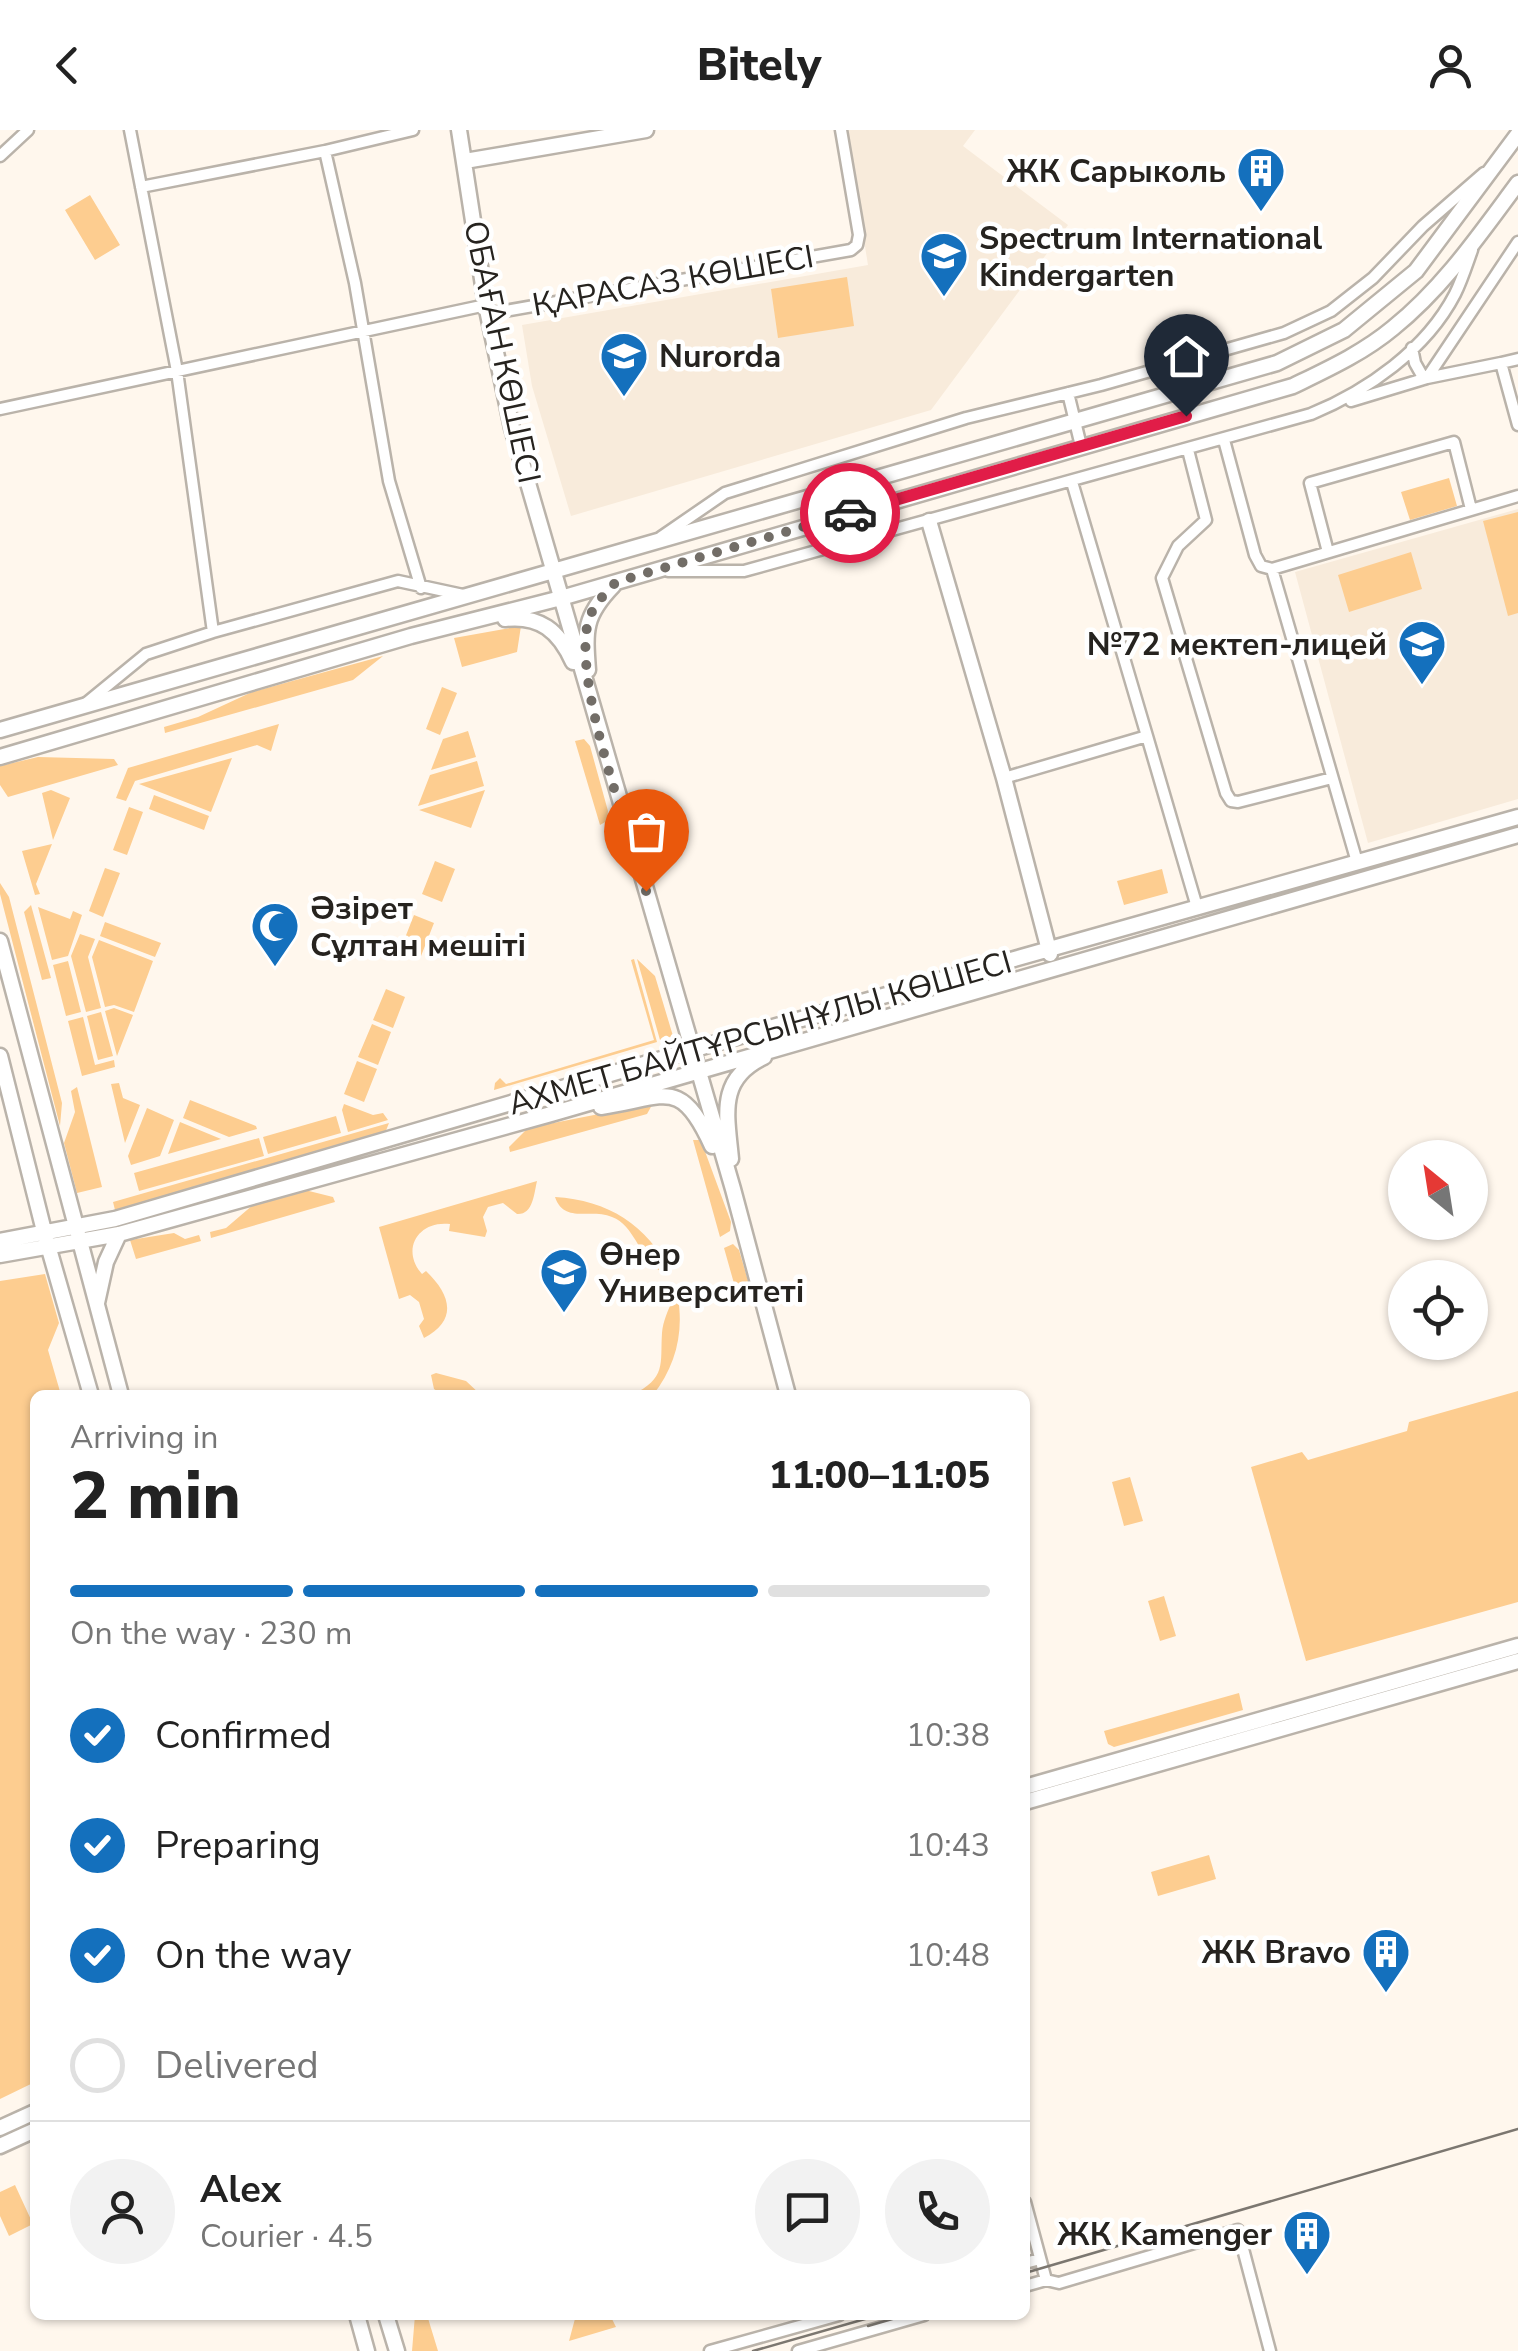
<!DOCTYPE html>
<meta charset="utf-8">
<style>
:root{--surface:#fff;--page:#f2f2f2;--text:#222;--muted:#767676;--line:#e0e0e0;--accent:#1470bd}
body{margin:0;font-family:"Nunito Sans",sans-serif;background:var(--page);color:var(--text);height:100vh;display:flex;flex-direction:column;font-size:38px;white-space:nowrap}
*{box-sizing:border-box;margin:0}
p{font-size:32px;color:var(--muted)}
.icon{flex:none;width:55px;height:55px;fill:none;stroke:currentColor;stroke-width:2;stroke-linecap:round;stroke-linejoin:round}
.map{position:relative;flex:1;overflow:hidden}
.panel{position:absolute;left:30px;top:1260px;width:1000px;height:930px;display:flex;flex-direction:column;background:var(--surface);border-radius:15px;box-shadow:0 2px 8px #0004}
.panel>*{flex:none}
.needle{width:65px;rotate:330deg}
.buttons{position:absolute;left:1388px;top:1010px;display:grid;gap:20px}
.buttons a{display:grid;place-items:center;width:100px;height:100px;border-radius:50%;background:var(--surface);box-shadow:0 2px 8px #0004;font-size:50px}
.pin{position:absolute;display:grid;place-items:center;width:85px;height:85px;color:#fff;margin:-102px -42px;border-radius:50% 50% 50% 0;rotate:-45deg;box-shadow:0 0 10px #0007}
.pin .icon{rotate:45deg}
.courier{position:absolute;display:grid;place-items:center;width:100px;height:100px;margin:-50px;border:8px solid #e11d48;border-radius:50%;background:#fff;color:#222;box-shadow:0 2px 12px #0007}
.head em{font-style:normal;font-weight:800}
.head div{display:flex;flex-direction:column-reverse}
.head{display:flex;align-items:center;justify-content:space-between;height:170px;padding:0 40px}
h1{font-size:65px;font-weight:800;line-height:75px}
.bar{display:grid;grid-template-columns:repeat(4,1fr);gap:15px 10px;align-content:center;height:120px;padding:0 40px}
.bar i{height:12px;border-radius:8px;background:var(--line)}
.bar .current{background:var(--accent)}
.bar p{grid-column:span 4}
.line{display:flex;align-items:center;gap:25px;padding:0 40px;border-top:2px solid var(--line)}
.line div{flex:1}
.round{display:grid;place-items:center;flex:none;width:105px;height:105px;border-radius:52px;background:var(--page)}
ol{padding:0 40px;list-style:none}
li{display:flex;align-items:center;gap:30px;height:110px}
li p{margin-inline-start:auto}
li .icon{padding:10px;border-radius:50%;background:var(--accent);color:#fff;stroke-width:4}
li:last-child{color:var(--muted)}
li i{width:55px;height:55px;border:5px solid var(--line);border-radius:50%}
header{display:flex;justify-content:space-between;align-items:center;height:130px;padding:0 40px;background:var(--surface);font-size:45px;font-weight:800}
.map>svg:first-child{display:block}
.built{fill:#f8ebdb}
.green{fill:#fdcd90}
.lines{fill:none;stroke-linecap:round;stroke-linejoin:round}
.street-casing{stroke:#bab3aa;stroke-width:15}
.secondary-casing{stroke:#bab3aa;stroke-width:19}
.street{stroke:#fff;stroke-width:10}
.secondary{stroke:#fff;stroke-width:14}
.tram{stroke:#7c7770;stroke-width:2.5}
.done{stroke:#726d67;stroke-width:10;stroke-dasharray:0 18}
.route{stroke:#e11d48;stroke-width:12}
.labels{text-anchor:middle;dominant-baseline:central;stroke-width:9;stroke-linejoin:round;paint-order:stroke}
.poi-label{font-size:32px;font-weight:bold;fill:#26231f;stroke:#fff;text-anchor:end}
.street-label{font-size:32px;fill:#26231f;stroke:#fff}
</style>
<header><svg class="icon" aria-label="back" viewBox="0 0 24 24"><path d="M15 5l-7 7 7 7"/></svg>Bitely<svg class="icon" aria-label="person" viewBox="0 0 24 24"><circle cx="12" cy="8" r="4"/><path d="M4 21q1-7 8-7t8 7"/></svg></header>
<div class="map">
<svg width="1518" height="2221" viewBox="0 0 1518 2221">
<rect width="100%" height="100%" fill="#fff7ed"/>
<path class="built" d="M846 0H975L963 16 1068 95 931 280 571 386 532 256 522 195 868 135Z
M1518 379V669L1368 713 1295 442Z"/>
<path class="green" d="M90 65 120 115 95 130 65 80Z
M847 147 854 196 778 208 771 159Z
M1449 348 1457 376 1410 390 1401 362Z
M1518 382V483L1508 486 1483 391Z
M1411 422 1422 459 1349 482 1338 445Z
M521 496 517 522 462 537 454 508Z
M383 526 353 550 165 603 164 597 198 587 252 562Z
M442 557 457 563 440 605 426 599Z
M279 594 271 621 257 615 135 651 126 671 116 668 128 638Z
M468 601 476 627 431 640 443 609Z
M584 609 590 616 608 681 607 691 600 695 575 611Z
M38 627 114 629 118 635 8 667 0 655V636Z
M232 628 211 682 139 654Z
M477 631 484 656 418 676 430 645Z
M51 660 70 668 53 710 42 663Z
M485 660 471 698 419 680Z
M154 665 209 686 204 700 149 679Z
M129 677 143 682 127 725 113 720Z
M52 714 36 754 40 764 35 765 22 721Z
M435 731 455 739 442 772 422 764Z
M105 738 120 743 103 787 89 781Z
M1162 739 1168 763 1124 775 1117 751Z
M0 753 9 767 62 973 60 996 0 764Z
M31 775 51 848 42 850 24 782Z
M38 777 70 789 73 781 82 785 68 826 52 830Z
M414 785 434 793 421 826 401 818Z
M105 792 161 813 155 827 100 806Z
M80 804 95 809 88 827 101 878 86 882 71 826Z
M99 810 153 831 134 882 114 875 105 877 92 827Z
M634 829 657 912 494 960 495 953 500 948 506 954 654 910 631 830Z
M637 829 655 846 673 906 660 910Z
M68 831 81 882 66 886 53 835Z
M386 859 405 867 393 898 373 890Z
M114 878 133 885 117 926 105 881Z
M101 882 113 926 98 930 87 886Z
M83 887 95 935 114 930 115 937 82 946 68 891Z
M372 894 391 902 378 935 358 927Z
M357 931 377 939 364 972 344 964Z
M119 953 123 968 140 975 125 1013 111 954Z
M77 957 102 1057 77 1063 64 1013 75 982 71 961Z
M656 968 647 984 510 1022 509 1017 528 998 594 985Z
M190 970 256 996 257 999 229 1007 183 988Z
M344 974 373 985 383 983 388 990 348 1002 342 980Z
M147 978 174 990 160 1026 131 1035 128 1026Z
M336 986 341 1003 268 1024 263 1007Z
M180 992 221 1009 168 1024Z
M389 993 385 1003 115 1080 113 1072Z
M259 1008 264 1026 139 1061 134 1043Z
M693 1010H699L703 1016 731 1092 730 1101 720 1107Z
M537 1051C534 1064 533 1085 517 1084L503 1073 488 1077 483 1087 487 1101 485 1107 449 1101 450 1094C419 1090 400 1119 422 1144L426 1141C451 1165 458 1190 424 1208L419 1196 424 1189 419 1172 410 1165 399 1169 379 1097Z
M305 1060 333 1067 335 1072 211 1108 210 1102 226 1098 254 1074Z
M555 1067C608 1070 647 1095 671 1142L666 1145C638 1129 636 1096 612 1087 591 1078 564 1094 555 1067Z
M174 1103 185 1109 199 1105 201 1111 136 1129 130 1110Z
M733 1114 739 1120 749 1154 742 1163 737 1164 724 1118Z
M45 1144 59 1193 48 1220 61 1265H35V1952L0 1969V1151Z
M678 1168C684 1204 675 1237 653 1265H632C667 1248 660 1234 662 1203 663 1191 668 1181 672 1171Z
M436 1243 466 1251 481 1265H443L434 1259 431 1245Z
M1518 1261V1472L1306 1531 1251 1337 1302 1322 1308 1330 1407 1301 1409 1292Z
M1130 1347 1143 1391 1124 1396 1112 1352Z
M1164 1466 1176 1506 1160 1511 1148 1471Z
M1239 1563 1243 1580 1114 1617 1108 1614 1104 1601Z
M1209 1725 1216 1749 1158 1766 1151 1742Z
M15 2055 33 2094 9 2106 0 2086V2062Z
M415 2185H427L438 2221H412Z
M576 2185H610L616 2197 569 2211Z"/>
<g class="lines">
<g class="street-casing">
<path id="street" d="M130 0 177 241 213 502
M325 21 355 153 389 351 421 458
M0 26 28 0
M141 57 325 21 413 0
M488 184 851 120 857 115 859 105 841 0
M1412 218 1415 233 1424 249
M1501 233 1518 229
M1427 248 1518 112
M1068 263 1081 316
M1351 271 1427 248 1501 233 1518 295
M0 279 486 175
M1224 310 1255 425 1261 436 1272 439 1357 732
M1188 320 1206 390 1178 416 1162 448 1226 663 1231 671 1238 672 1332 648
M1072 352 1147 606
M661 407 725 363 966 288 1101 255 1284 203 1331 181 1373 148 1423 96 1484 43
M1328 422 1310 353 1454 312 1471 379
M1272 439 1518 366
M668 441H744L1311 284C1367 261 1426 220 1455 164 1462 150 1467 134 1472 120
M85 574 146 524 213 502 398 451 463 465
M1004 648 1147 606 1197 777
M1025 2072 1046 2150
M1025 2133 1040 2129
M1025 2156 1046 2150 1059 2153 1238 2100 1270 2221
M710 2221 839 2185
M798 2221 924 2185"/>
</g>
<g class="secondary-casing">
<path id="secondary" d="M459 0 486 175 512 298 733 1059 788 1265
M465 31 646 0
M929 391 1004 648 1050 824
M505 489C540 485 559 501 573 532
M588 540C585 500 584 486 613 456
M0 600 1277 233 1344 200 1416 141 1518 4
M0 627 411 506 561 468 1293 256C1328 239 1363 223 1393 198 1443 158 1480 104 1518 53
M0 811 121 1265
M0 926 45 1105 91 1265
M601 977C665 968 680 945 712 1016
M731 1029C727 985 717 949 764 927
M0 1111 115 1089 716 913 1518 687
M0 1125 119 1104 551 984 1518 705
M97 1173 106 1132 119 1104
M1025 1657 1518 1516
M1025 1672 1518 1531
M0 1998 35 1982
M0 2016 35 2000
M357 2185 367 2221
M386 2185 397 2221"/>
</g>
<use href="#street" class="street"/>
<use href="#secondary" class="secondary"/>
<path class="tram" d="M1025 2143 1518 1999
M868 2196 906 2185
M753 2221 879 2185"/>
</g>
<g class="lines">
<path class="done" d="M646 761C627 694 576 562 587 497 590 478 603 466 616 452L850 383"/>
<path class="route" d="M850 383 1186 286"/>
</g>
<defs>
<g id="building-pin" transform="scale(2.5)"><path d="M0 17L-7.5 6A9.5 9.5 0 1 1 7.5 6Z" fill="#1470bd" stroke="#fff"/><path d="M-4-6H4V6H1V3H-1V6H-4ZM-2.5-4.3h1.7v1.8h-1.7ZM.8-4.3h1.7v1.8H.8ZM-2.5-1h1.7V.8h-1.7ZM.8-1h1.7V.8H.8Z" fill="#fff"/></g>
<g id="school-pin" transform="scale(2.5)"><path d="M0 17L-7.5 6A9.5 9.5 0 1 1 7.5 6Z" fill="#1470bd" stroke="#fff"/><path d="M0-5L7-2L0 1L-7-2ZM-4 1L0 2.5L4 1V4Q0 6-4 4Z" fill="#fff"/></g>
<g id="mosque-pin" transform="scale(2.5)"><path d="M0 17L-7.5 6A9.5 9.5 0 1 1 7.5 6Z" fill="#1470bd" stroke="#fff"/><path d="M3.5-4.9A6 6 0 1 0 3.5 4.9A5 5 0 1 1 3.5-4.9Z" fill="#fff"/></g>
<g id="university-pin" transform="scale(2.5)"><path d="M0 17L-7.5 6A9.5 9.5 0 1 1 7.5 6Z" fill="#1470bd" stroke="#fff"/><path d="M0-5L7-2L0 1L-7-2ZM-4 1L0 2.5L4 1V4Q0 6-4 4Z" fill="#fff"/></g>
</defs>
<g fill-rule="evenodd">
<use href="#building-pin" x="1261" y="41"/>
<use href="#school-pin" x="944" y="126"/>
<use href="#school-pin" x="624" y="226"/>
<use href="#school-pin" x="1422" y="514"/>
<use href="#mosque-pin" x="275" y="796"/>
<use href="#university-pin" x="564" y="1142"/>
<use href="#building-pin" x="1386" y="1822"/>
<use href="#building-pin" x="1307" y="2104"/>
</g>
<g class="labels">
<g class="poi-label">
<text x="1226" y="41">ЖК Сарыколь</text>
<text x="979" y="108" text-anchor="start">Spectrum International<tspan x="979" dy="37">Kindergarten</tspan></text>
<text x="659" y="226" text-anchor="start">Nurorda</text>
<text x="1387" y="514">№72 мектеп-лицей</text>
<text x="310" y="778" text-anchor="start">Әзірет<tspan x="310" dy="37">Сұлтан мешіті</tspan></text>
<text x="599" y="1124" text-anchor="start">Өнер<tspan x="599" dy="37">Университеті</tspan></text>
<text x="1351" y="1822">ЖК Bravo</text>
<text x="1272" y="2104">ЖК Kamenger</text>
</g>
<g class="street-label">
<text transform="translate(673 151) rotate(-10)">ҚАРАСАЗ КӨШЕСІ</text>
<text transform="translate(502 222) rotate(78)">ОБАҒАН КӨШЕСІ</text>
<text transform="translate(760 903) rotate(-16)">АХМЕТ БАЙТҰРСЫНҰЛЫ КӨШЕСІ</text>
</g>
</g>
</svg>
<div class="buttons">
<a><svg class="needle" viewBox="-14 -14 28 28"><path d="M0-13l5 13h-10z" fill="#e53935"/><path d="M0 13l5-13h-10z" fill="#767676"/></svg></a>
<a><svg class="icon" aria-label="locate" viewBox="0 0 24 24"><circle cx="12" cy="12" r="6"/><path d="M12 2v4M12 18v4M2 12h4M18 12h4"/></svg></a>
</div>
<div class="pin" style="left:646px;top:761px;background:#ea580c"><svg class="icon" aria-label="bag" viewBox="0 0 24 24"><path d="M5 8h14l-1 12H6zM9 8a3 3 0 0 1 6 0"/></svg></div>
<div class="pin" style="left:1186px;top:286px;background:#1f2937"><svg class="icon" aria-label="home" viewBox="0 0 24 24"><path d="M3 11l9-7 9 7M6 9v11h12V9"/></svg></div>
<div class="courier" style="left:850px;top:383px"><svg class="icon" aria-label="car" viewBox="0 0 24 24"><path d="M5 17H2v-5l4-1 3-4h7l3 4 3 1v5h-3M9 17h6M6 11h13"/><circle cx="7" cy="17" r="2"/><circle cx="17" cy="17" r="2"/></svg></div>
<section class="panel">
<div class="head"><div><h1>2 min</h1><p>Arriving in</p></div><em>11:00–11:05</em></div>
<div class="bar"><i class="current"></i><i class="current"></i><i class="current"></i><i></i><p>On the way · 230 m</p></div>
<ol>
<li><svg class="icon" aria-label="check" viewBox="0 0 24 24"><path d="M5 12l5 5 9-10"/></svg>Confirmed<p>10:38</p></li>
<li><svg class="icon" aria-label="check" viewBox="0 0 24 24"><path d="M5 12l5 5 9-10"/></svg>Preparing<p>10:43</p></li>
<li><svg class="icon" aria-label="check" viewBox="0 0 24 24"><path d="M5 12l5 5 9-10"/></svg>On the way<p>10:48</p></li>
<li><i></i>Delivered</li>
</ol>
<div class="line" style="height:180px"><a class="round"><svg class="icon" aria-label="person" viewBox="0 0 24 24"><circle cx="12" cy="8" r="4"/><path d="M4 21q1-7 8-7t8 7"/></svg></a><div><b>Alex</b><p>Courier · 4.5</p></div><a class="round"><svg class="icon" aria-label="chat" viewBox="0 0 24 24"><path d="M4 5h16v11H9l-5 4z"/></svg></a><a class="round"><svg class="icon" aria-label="phone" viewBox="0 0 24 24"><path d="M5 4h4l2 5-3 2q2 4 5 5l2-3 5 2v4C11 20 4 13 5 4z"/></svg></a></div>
</section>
</div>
